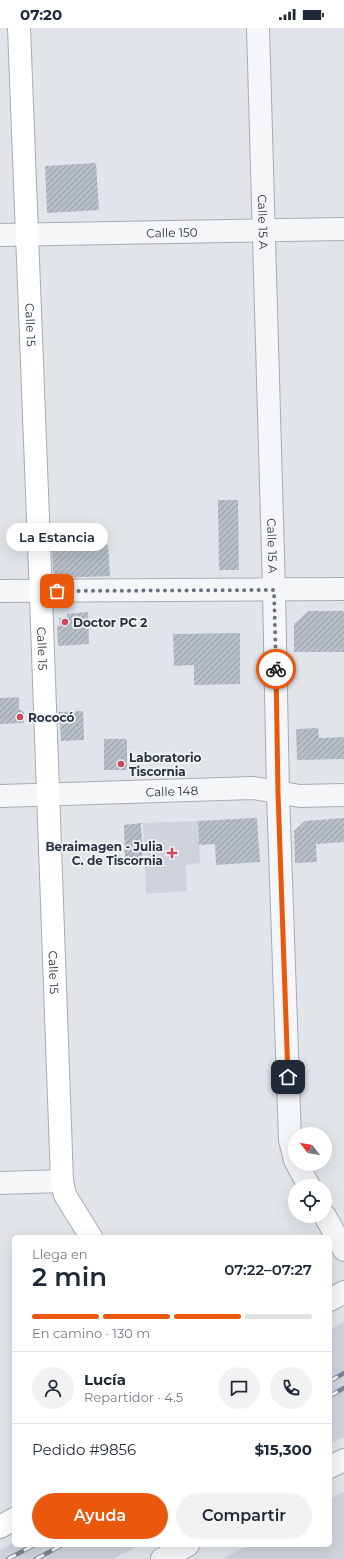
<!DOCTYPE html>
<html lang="es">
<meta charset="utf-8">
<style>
:root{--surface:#fff;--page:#f2f2f3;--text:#1f2937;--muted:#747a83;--line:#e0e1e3;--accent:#ea580c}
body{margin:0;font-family:Montserrat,sans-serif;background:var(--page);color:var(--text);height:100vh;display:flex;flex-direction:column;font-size:15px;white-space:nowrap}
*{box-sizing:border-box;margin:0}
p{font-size:13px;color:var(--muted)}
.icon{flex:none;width:22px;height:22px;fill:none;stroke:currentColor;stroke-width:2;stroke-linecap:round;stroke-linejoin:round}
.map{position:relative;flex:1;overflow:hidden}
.panel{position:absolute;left:12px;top:1207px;width:320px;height:312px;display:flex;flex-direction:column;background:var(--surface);border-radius:6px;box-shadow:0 4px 16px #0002}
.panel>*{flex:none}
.needle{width:26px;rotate:301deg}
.buttons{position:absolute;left:288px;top:1099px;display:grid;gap:8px}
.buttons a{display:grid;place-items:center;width:44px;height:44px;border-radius:50%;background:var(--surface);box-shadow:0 4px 16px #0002;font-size:20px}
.pin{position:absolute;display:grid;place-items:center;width:34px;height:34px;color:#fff;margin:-17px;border-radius:8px;box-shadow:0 2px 6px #0006}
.courier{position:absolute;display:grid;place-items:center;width:40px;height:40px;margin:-20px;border:3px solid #ea580c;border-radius:50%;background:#fff;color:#222;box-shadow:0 1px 5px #0007}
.bubble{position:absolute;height:28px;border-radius:14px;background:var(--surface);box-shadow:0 4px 16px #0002;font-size:13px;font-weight:600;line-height:28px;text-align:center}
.summary em{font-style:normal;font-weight:600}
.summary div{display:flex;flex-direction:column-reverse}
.summary{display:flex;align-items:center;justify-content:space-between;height:68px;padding:0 20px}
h1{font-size:26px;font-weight:600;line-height:30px}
.bar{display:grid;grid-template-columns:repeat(4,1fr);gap:6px 4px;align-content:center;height:48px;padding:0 20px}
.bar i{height:5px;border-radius:3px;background:var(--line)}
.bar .selected{background:var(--accent)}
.bar p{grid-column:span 4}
.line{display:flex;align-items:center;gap:10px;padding:0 20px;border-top:1px solid var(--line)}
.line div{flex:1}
.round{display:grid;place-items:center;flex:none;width:42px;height:42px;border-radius:21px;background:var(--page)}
.action{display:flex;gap:8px;margin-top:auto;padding:8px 20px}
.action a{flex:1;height:46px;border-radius:24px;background:var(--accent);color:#fff;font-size:16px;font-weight:600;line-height:46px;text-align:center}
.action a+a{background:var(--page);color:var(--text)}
.status{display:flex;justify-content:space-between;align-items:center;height:28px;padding:0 20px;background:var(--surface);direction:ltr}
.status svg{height:11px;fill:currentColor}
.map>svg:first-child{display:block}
.built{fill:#cfd4dc}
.building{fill:url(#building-hatch)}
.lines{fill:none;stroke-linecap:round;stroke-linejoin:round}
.street-casing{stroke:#a6acb4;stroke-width:24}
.secondary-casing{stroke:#a6acb4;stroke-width:24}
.street{stroke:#f4f6f8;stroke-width:22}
.secondary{stroke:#fff;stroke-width:22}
.rail-casing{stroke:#7a8494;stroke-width:4.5}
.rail{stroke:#f1f4f7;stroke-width:3;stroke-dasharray:9;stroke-linecap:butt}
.done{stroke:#69717d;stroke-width:4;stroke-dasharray:0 7.2}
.route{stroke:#ea580c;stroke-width:5}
.poi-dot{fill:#cf465d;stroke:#f1f4f7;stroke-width:1.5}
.labels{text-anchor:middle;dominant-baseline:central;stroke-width:3.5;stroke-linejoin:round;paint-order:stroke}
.street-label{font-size:12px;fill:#293342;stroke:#f1f4f7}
.poi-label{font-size:12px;font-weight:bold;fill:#293342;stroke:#f1f4f7;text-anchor:start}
</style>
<div class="status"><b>07:20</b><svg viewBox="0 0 49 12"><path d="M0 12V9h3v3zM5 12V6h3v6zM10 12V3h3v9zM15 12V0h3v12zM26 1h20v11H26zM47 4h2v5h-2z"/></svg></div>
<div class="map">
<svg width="344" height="1531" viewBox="0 0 344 1531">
<defs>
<pattern id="building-hatch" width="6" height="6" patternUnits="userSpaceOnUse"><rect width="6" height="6" fill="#b8bec7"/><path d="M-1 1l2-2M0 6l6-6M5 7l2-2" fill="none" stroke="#969ba3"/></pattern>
</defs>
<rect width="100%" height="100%" fill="#e1e5ea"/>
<path class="built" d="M198 793 200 835 186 837 187 863 146 866 143 795Z
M344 1293V1409L330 1416V1302Z
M344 1464V1531H223L248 1517H330V1471Z
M14 1514V1517H139L113 1531H0V1522Z"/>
<path class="building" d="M96 135 99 182 47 185 45 138Z
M218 472H238L239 542H219Z
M108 517 110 548 59 550 53 544 52 519Z
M308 583H344V624H294V596Z
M88 584 89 616 58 618 57 598H60L59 590 67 589V586Z
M240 605V656L194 657V637L174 638 173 606Z
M19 669V681L24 684V695L0 696V670Z
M83 683 84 712 61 713 59 684Z
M318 700 319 710 344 709V731L297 732 296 701Z
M104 711H127V742H104Z
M257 790 260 834 216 837 215 816 199 817 198 793Z
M344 790V814L316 816 317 834 295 835 294 803 305 793Z
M141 795 143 833 125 834 124 797Z"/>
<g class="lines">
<g class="street-casing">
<g id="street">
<path id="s1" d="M258 0 274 562 278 765 290 1112 295 1132"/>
<path id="s2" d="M0 207 344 201"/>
<path d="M0 563 344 561"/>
<path id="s3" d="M0 768 254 760 300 768 344 767"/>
<path d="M297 1136 309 1158"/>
<path d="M0 1155 62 1153"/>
<path d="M325 1188 344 1222"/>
<path d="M330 1272 344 1264"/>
<path d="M330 1439 344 1432"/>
<path d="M162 1531 188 1517"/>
</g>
</g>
<g class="secondary-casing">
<g id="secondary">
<path id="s4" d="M19 0C36 384 47 769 62 1153L65 1167 91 1209"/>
<path d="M0 1499 14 1491"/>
</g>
</g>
<use href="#street" class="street"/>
<use href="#secondary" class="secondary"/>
<g class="rail-casing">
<path id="rail" d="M330 1353 344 1345
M330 1368 344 1360
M8 1531 34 1517
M36 1531 62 1517"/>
</g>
<use href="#rail" class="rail"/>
</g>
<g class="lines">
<path class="done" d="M57 563 274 562 276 641"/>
<path class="route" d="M276 641 278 765 288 1049"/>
</g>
<g class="poi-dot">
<circle cx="65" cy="594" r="4"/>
<circle cx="20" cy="689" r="4"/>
<circle cx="121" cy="736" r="4"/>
<path d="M170 819h4v4h4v4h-4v4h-4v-4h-4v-4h4z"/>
</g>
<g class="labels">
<g class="street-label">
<text stroke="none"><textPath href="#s1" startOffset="194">Calle 15 A</textPath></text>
<text stroke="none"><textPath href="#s2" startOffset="172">Calle 150</textPath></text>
<text stroke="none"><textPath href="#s4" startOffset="297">Calle 15</textPath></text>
<text stroke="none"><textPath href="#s1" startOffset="518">Calle 15 A</textPath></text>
<text stroke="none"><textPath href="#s4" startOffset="621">Calle 15</textPath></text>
<text stroke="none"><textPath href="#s3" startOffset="172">Calle 148</textPath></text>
<text stroke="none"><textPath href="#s4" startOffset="945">Calle 15</textPath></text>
</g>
<g class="poi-label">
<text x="73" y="594">Doctor PC 2</text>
<text x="28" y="689">Rococó</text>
<text x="129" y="729">Laboratorio<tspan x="129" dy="14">Tiscornia</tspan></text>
<text x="163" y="818" text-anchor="end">Beraimagen - Julia<tspan x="163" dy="14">C. de Tiscornia</tspan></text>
</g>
</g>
</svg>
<div class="buttons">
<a><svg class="needle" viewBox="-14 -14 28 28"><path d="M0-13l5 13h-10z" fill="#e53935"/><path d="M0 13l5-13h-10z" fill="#747a83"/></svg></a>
<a><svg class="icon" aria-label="locate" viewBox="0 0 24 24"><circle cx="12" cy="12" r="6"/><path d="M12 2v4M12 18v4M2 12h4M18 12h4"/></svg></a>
</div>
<div class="pin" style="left:57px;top:563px;background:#ea580c"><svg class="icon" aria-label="bag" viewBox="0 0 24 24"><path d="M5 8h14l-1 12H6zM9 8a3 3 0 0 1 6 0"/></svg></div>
<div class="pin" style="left:288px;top:1049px;background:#1f2937"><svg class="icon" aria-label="home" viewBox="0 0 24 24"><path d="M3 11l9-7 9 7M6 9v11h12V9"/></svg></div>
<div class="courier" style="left:276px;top:641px"><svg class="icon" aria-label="bike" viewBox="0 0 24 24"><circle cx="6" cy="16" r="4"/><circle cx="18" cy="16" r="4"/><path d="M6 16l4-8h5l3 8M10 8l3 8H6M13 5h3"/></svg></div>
<div class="bubble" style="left:6px;top:495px;width:102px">La Estancia</div>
<section class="panel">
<div class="summary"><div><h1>2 min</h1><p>Llega en</p></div><em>07:22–07:27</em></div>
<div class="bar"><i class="selected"></i><i class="selected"></i><i class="selected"></i><i></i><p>En camino · 130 m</p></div>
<div class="line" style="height:72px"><a class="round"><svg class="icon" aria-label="person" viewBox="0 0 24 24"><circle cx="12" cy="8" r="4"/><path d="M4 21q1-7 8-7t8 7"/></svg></a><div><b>Lucía</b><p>Repartidor · 4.5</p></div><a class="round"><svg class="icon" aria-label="chat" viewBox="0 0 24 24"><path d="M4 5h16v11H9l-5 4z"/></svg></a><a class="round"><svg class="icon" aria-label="phone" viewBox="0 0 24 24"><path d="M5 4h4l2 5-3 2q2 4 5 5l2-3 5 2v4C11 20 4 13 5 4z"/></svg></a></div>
<div class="line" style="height:52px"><div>Pedido #9856</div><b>$15,300</b></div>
<div class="action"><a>Ayuda</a><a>Compartir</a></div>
</section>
</div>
